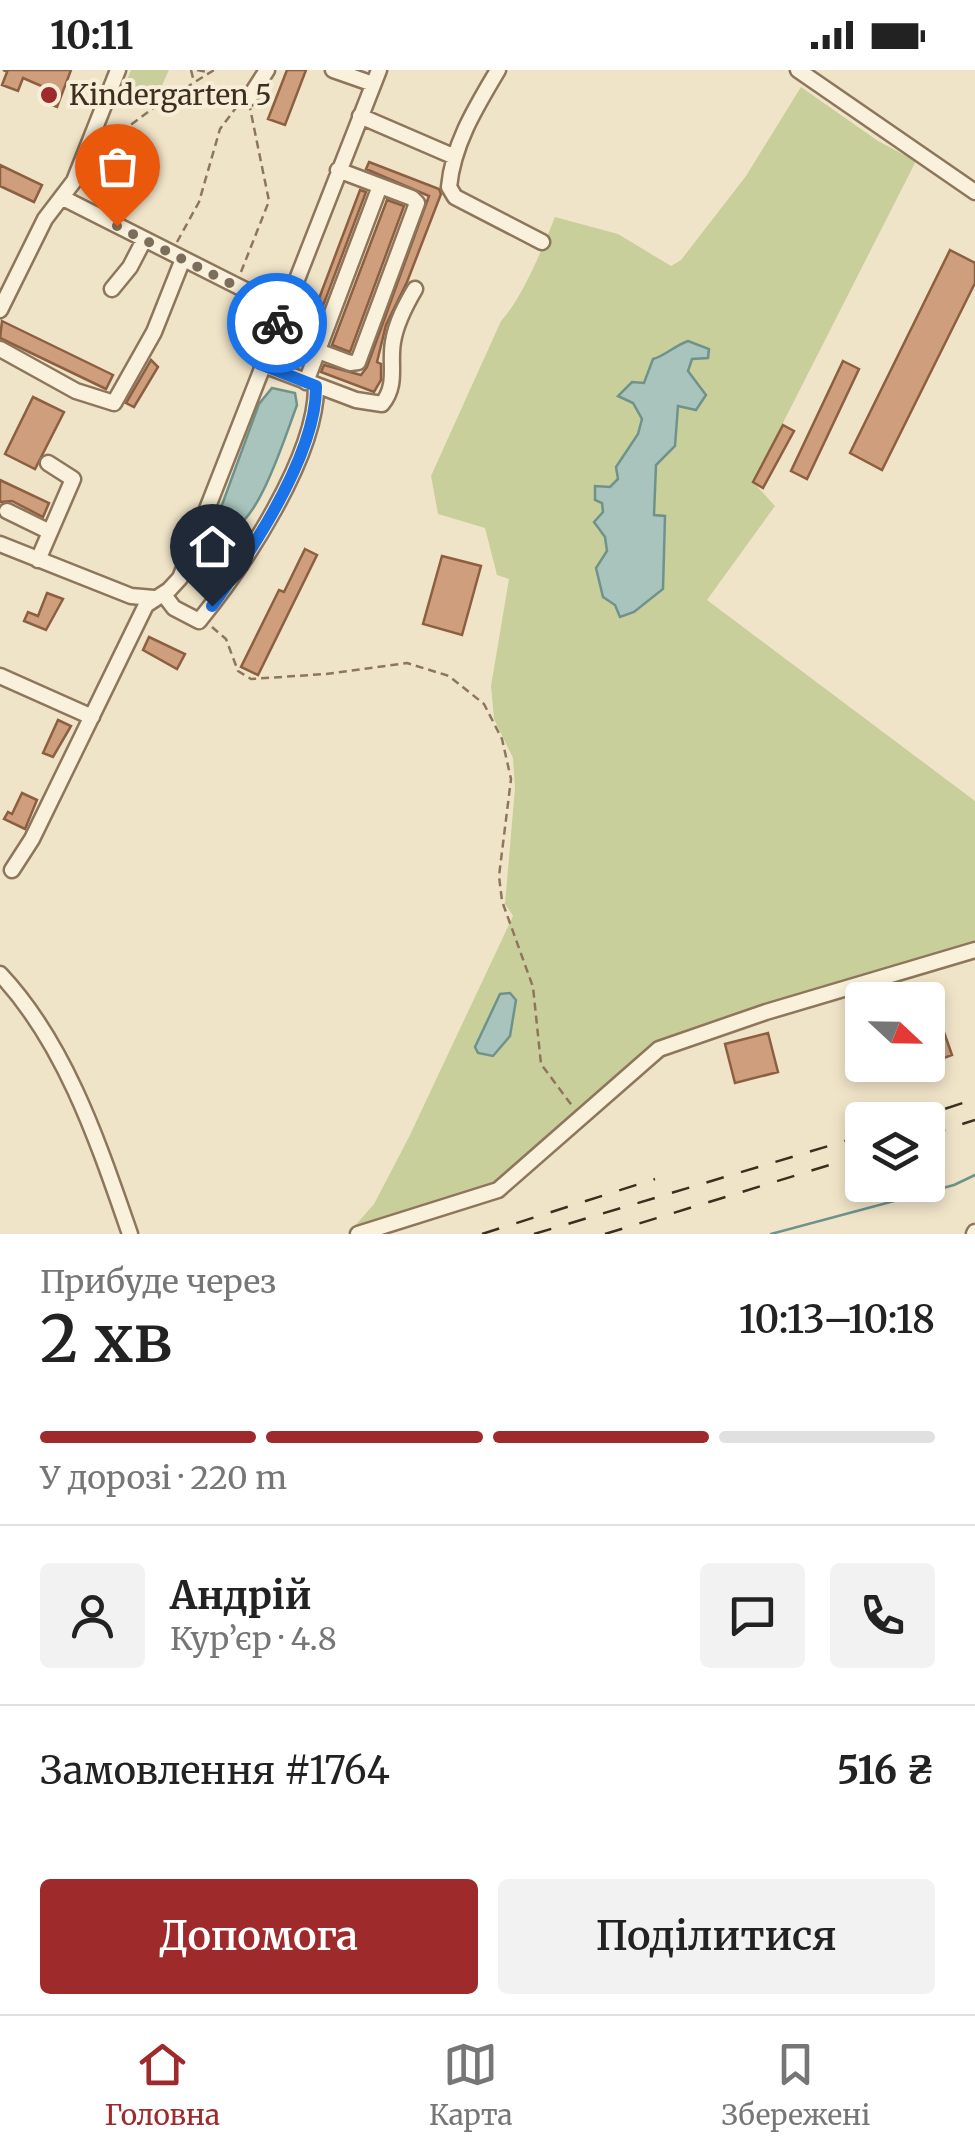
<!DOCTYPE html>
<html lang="uk">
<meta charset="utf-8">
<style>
:root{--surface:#fff;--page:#f2f2f2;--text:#222;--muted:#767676;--line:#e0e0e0;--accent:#9e2a2b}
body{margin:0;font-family:Merriweather,serif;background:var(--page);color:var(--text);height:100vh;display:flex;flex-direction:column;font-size:38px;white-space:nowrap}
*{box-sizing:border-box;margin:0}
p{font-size:32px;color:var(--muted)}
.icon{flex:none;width:55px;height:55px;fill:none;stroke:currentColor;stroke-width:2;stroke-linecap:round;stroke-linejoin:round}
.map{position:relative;height:1164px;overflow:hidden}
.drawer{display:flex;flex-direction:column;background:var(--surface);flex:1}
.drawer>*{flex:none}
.needle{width:65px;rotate:112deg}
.tools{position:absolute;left:845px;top:912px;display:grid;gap:20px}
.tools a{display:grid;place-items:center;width:100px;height:100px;border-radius:10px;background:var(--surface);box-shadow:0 5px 15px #0003;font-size:50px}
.pin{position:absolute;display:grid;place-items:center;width:85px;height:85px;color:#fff;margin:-102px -42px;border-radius:50% 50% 50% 0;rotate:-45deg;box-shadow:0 0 10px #0007}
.pin .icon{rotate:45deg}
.courier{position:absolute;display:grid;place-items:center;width:100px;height:100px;margin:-50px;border:8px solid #1a73e8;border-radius:50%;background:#fff;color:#222;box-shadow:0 2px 12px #0007}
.summary em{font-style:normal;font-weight:600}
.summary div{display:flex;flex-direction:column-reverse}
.summary{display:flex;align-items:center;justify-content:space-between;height:170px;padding:0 40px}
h1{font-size:65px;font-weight:600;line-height:75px}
.bar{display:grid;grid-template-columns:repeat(4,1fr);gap:15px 10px;align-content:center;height:120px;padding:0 40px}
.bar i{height:12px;border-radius:8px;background:var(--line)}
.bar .selected{background:var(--accent)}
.bar p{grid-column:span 4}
.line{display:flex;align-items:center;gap:25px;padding:0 40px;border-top:2px solid var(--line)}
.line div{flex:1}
.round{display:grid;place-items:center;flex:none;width:105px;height:105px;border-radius:10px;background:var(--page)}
.cta{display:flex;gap:20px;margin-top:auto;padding:20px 40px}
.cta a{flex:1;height:115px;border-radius:10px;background:var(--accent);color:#fff;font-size:40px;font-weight:600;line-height:115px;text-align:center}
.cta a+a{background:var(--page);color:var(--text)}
.status{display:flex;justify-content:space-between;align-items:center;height:70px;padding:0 50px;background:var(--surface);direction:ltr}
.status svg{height:28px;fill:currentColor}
.tabs{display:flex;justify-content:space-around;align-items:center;height:140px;border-top:2px solid var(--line);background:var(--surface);font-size:28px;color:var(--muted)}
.tabs a{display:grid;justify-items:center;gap:5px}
.tabs .selected{color:var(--accent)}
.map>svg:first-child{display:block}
.green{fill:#c9cf9b;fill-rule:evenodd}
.water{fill:#a9c4bc;stroke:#6f938a;stroke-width:2.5}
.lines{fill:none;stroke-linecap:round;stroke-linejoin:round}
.stream{stroke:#6f938a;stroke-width:2.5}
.building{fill:#cf9f7d;stroke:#8d5f41;stroke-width:2.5}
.minor-casing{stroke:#8d765c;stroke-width:19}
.path{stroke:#8d765c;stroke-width:2.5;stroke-dasharray:8 5;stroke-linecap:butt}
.minor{stroke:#faf1dc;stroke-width:14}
.rail{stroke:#3d2e20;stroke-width:2.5;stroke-dasharray:18 18;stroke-linecap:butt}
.done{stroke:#7c6e5b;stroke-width:10;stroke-dasharray:0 18}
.route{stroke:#1a73e8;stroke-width:12}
.poi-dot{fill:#9e2a2b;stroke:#f7eed8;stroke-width:4}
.labels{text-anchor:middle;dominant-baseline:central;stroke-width:8;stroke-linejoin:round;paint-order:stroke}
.poi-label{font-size:28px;fill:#3d2e20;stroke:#f7eed8;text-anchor:start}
</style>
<div class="status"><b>10:11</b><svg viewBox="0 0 49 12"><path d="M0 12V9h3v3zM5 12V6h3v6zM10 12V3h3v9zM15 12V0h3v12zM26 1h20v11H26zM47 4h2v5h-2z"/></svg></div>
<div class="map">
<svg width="975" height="1164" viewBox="0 0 975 1164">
<rect width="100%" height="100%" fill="#f0e4c8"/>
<path class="green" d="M131 0H169L155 31 124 17Z
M801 17 878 71 916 91 753 412 775 436 707 530 975 731V871L663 969 502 1114 352 1159 374 1134 409 1067 513 846 505 834 515 718 513 688 494 649 491 616 509 509 497 505 485 458 438 444 431 406 501 251C523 227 542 179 555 147L618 164 671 196 681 190 746 106ZM695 275 704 276 691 289 678 336 675 376 656 394 654 446H664L663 519 634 542 620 547 615 535 605 467 597 459 603 442 602 433 619 409 616 397 638 364 642 349 633 333 619 326 644 313 653 290Z
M218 448 236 458 240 456 232 477 218 499 199 494Z"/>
<path class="water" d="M688 271 709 279 708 288 692 289 688 301 706 325 696 340 678 336 675 376 656 395 654 445 665 446 663 519 634 542 620 547 615 535 603 527 596 498 607 481 605 467 594 452 603 442 602 433 595 430V416L610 417 618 409 616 397 638 364 642 349 633 333 618 326 632 312 644 313 653 289C665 286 674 276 688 271Z
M272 318 295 323 297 335C287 361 259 452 232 458L219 451V443L259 334Z
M510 923 516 930 510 966 493 986 478 983 475 977 500 924Z"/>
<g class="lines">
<path class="stream" d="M771 1164 954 1115 975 1105"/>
</g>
<path class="building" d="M3 0H71L57 37 41 31 46 18 23 8 18 21 2 15 7 2Z
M287 0H306L285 55 268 49Z
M369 92 439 119 441 124 407 212 386 255 377 292 381 294V310L374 322 321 302 324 295 361 305 367 297 429 126 366 99Z
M0 95 42 115 34 132 0 116Z
M360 120 366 122 301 294 295 292Z
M387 130 404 136 350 282 332 275Z
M950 180 975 193V213L882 400 850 383Z
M2 251 113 305 106 319 0 268Z
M151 290 158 297 134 337 126 333Z
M843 291 859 299 807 409 791 401Z
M33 327 64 342 35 399 5 384Z
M783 355 794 361 763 418 753 412Z
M0 410 49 433 43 447 12 431 0 432Z
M305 479 317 485 258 605 241 597 279 520 284 522Z
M442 486 481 496 462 565 423 554Z
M47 523 63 529 46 560 24 551 28 542 38 546Z
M149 567 185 584 177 599 143 580Z
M58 650 71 656 53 687 43 683Z
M22 723 37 730 25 759 4 749 8 742 12 744Z
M938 945 952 985 933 992 928 978V948Z
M768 963 778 1002 735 1013 725 974Z"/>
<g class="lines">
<g class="minor-casing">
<path id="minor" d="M333 0 373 14
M498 0C476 37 453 74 449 117L455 127 542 172
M798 0 975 122
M249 28 267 0
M360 46 455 87
M63 128 283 239
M112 219 130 197 144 170
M0 240 45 149 74 111 118 0
M0 279 76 321 114 333 154 262 183 189
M318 281 350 293 358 292 417 133 412 128 338 100
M261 294 356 330 382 334C398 314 389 295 393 272 396 253 405 236 415 219
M306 312 380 116
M7 441 50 462
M0 474 131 526 154 528
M38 490 73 409 48 393
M164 525 174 538 199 551C243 497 317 386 316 316
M0 606 92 647
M12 800 32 769 146 535 169 520 180 508 379 0
M0 904C66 974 99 1075 130 1164
M358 1164 498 1120 659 979 766 942 975 880
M974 1164 975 1162"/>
</g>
<path class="path" d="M191 0 194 12
M197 0 207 2
M123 20 157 35
M100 78 152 39 214 0
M177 172 199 132 220 59 238 35
M241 202 269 131 250 38
M212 557 226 569 238 601 251 609 326 604 407 593 449 606 484 634 502 669 511 709 499 806 502 831 533 917 541 994 573 1037"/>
<use href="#minor" class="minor"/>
<path class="rail" d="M911 1050 975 1029
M928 1065 975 1050
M482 1164 655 1109
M534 1164 862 1066
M605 1164 862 1085"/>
</g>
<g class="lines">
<path class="done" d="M117 156 283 240 277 253"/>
<path class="route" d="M212 536C251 482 317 383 316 316L260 294 277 253"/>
</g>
<circle class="poi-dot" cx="49" cy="25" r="10"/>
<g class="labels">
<g class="poi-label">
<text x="69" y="25">Kindergarten 5</text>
</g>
</g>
</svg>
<div class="tools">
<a><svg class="needle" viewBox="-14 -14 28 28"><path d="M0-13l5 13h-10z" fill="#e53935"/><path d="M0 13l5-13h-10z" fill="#767676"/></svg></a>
<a><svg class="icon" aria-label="layers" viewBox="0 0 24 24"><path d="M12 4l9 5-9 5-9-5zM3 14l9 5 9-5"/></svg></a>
</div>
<div class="pin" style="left:117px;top:156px;background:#ea580c"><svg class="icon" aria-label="bag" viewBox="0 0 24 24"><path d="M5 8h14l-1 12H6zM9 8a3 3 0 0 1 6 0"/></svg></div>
<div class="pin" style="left:212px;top:536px;background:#1f2937"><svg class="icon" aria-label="home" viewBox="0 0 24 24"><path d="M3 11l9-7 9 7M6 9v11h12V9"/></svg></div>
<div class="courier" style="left:277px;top:253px"><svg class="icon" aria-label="bike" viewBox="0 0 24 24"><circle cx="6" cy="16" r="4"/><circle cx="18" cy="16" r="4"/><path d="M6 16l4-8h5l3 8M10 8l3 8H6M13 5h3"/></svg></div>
</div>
<section class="drawer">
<div class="summary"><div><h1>2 хв</h1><p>Прибуде через</p></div><em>10:13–10:18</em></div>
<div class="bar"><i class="selected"></i><i class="selected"></i><i class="selected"></i><i></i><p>У дорозі · 220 m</p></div>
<div class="line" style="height:180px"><a class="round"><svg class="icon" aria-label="person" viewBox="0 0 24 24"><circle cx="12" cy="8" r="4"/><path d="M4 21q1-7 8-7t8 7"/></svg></a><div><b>Андрій</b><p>Кур’єр · 4.8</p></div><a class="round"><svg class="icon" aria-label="chat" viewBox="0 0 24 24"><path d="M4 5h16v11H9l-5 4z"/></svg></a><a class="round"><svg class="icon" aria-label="phone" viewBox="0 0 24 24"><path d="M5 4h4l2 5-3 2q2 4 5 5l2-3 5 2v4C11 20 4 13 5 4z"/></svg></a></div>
<div class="line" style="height:130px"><div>Замовлення #1764</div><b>516 ₴</b></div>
<div class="cta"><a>Допомога</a><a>Поділитися</a></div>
</section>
<nav class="tabs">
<a class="selected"><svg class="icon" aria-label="home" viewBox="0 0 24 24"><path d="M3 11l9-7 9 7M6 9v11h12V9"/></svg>Головна</a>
<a><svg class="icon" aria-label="map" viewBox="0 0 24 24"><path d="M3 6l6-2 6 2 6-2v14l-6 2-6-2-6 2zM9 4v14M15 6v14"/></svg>Карта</a>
<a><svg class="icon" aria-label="saved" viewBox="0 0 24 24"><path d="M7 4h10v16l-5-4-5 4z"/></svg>Збережені</a>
</nav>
